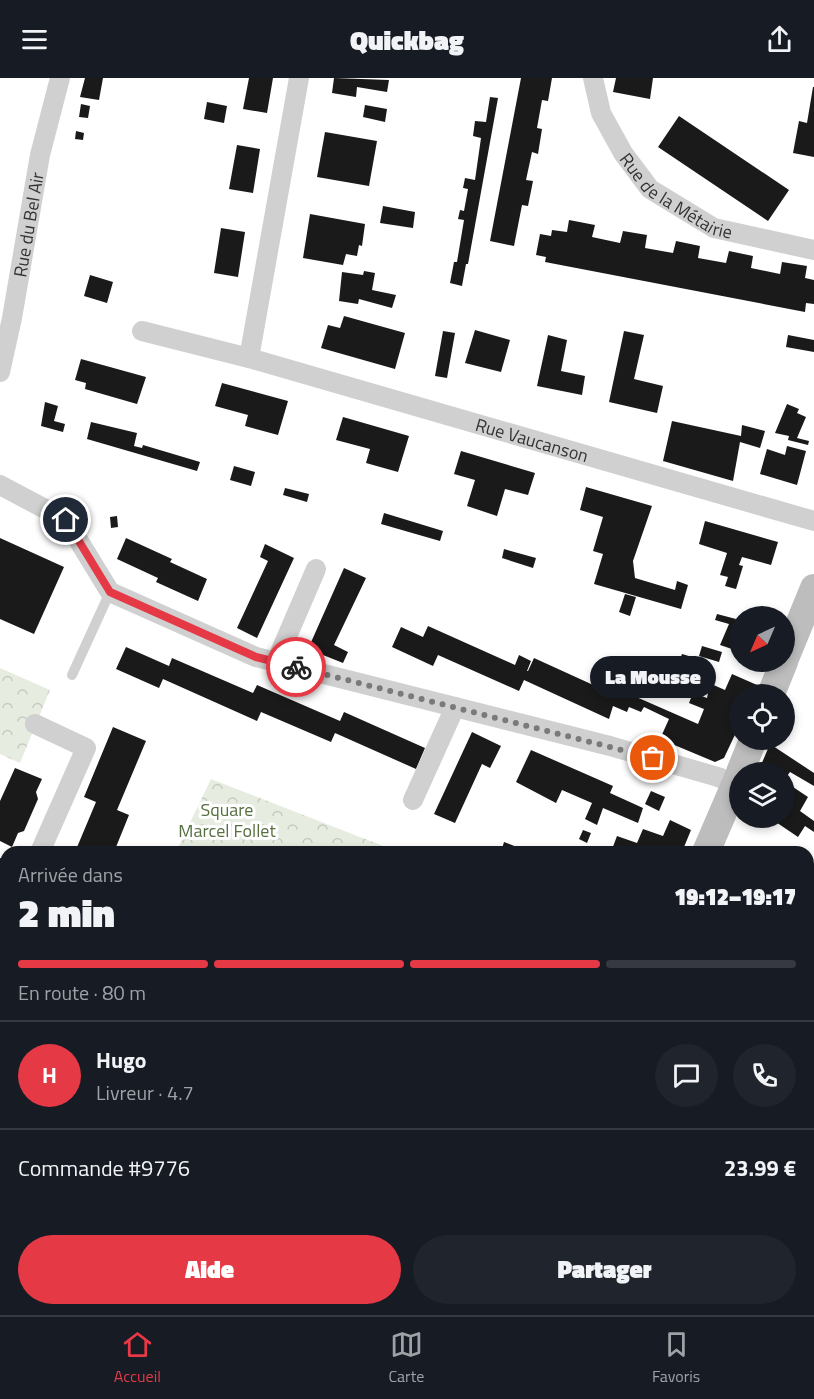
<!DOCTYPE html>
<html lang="fr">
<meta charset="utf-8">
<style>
:root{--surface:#171b24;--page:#20242c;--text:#f1f3f6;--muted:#9ea1a6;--line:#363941;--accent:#e63946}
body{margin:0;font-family:"Titillium Web",sans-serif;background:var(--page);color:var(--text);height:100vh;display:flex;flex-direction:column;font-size:22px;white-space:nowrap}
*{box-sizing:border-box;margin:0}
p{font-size:20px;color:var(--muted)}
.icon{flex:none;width:33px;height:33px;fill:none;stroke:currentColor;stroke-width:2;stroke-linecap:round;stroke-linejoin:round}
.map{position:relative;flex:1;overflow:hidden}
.side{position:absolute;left:0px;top:768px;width:814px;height:470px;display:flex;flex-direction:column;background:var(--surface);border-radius:18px 18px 0 0;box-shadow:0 3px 9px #0003}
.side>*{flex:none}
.needle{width:39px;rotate:224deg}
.tools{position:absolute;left:729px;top:528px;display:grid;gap:12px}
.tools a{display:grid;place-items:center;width:66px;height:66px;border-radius:50%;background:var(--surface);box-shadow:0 3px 9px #0003;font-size:30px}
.pin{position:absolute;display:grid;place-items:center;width:51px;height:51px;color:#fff;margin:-26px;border:3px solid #fff;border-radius:50%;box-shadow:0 2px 6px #0007}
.courier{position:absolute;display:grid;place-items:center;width:60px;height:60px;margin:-30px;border:4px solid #e63946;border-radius:50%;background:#fff;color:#222;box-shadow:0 2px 8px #0007}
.bubble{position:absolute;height:42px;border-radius:21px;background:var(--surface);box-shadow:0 3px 9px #0003;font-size:20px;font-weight:800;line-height:42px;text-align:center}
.overview em{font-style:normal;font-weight:800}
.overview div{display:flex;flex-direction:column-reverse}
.overview{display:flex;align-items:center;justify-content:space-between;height:102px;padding:0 18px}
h1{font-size:39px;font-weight:800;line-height:45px}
.bar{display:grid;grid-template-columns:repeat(4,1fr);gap:9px 6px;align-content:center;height:72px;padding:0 18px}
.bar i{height:8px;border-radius:4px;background:var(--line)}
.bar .on{background:var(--accent)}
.bar p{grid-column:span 4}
.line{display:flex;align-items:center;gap:15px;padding:0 18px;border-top:2px solid var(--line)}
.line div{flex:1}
.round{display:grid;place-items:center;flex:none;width:63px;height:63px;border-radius:32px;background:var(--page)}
.primary-button{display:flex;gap:12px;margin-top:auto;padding:12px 18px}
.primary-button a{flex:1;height:69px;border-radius:36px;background:var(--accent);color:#fff;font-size:24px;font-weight:800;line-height:69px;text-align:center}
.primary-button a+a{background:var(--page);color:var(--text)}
header{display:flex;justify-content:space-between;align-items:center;height:78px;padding:0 18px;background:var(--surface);font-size:27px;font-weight:800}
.dock{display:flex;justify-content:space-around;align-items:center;height:84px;border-top:2px solid var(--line);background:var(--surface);font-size:16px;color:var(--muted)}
.dock a{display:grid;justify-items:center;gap:3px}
.dock .on{color:var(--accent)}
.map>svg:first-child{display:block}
.park{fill:url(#park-crowns)}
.building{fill:#1a1a1a}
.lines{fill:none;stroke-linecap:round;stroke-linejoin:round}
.lane{stroke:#d0d0d0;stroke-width:10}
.street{stroke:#d0d0d0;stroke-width:20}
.secondary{stroke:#bdbdbd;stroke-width:28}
.done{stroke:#7a7a7a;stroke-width:6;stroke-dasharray:0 10.8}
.route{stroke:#e63946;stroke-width:8}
.labels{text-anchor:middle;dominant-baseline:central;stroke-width:6;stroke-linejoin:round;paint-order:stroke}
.street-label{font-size:18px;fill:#333;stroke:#fff}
.park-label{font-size:18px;fill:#56703f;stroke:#fff}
</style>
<header><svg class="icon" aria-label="menu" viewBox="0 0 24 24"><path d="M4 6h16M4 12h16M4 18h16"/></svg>Quickbag<svg class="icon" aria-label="share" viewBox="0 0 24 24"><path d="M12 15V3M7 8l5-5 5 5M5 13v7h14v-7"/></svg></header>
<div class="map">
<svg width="814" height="1237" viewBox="0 0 814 1237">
<defs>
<pattern id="park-crowns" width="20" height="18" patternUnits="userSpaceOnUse" patternTransform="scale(1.5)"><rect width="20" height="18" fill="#e6ecdf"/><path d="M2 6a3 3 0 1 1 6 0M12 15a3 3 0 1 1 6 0" fill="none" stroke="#c6cbc0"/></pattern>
</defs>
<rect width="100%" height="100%" fill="#fff"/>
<path class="park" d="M0 590 50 612 20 685 0 676Z
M211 701 396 773 176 774Z"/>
<path class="building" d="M85 0H103L99 22 80 19Z
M249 0H273L267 35 243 31Z
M334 0 389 2 387 14 357 9 356 19 332 15Z
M521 0H552L548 23 542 22 537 50 542 51 538 76 532 74 526 102 533 103 528 128 522 127 514 168 490 163Z
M616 0H653L650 21 613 14Z
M813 9H814V79L793 75 799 43 807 45Z
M490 19 498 20 468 186H466L462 208 450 205 454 184H457L464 142 458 141 460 132 464 133 468 111 463 110 465 100 475 102 481 60 473 58 475 43 486 44Z
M207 24 227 28 224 45 204 41Z
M81 26 90 28 88 40 79 39Z
M365 27 387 31 385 44 363 39Z
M679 38 789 112 768 143 658 69Z
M76 53 84 55 83 62 75 61Z
M325 54 377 63 369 108 317 99Z
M237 67 260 71 253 115 229 111Z
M383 128 415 134 413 150 380 145Z
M310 136 365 146 362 168 359 167 357 178 346 176 343 187 303 180Z
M569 142 595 147 592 159 620 165 623 153 647 157 645 170 673 175 676 163 700 168 698 180 726 185 729 173 753 178 751 190 780 196 782 184 807 188 805 200 814 202V226L806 225 805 234 545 184 546 179 536 177 540 156 551 158 552 152 567 154Z
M221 150 245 154 238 199 214 195Z
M364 193 375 195 372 212 396 217 392 230 359 221 358 226 339 223 342 194 363 197Z
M90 197 113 204 107 225 84 218Z
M344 238 405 255 395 291 321 270 328 247 340 250Z
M475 252 510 262 501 294 465 285Z
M443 253 455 255 447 300 435 298Z
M624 253 644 257 634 301 663 308 657 335 609 324Z
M548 257 567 262 561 293 585 298 582 317 537 308Z
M788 257 814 262V274L786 269Z
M81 281 146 299 137 326 85 311 86 305 75 302Z
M222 305 288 323 278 357 245 348 248 337 215 328Z
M45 324 58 328 54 343 65 346 63 354 41 348Z
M787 326 799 331 797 335 806 339 797 360 809 363 808 367 788 362 789 358 775 355Z
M343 339 409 358 398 394 366 385 370 371 336 362Z
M672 343 741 358 742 347 765 353 760 370 740 364 733 403 663 383Z
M91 344 137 355 134 368 142 370 143 367 200 384 197 393 87 361Z
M787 368 806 373 797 407 760 396 767 371 785 377Z
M461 373 535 395 528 417 505 411 497 438 467 428 475 402 454 396Z
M234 388 255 394 251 408 230 402Z
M586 409 652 428 633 483 635 500 675 512 677 503 688 507 681 531 594 506 603 476 593 473 603 439 580 432Z
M285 410 309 416 307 424 283 417Z
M384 435 443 453 440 463 381 446Z
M117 438 118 449 111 450 110 439Z
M705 443 778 464 771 487 742 479 739 487 743 488 736 511 725 508 728 499 720 497 727 475 699 466Z
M0 460 64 489 34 556 0 541Z
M126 460 172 481 170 484 207 501 198 523 156 504 158 500 117 481Z
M265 466 294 480 257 560 237 550 268 483 260 479Z
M504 471 536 480 533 490 502 480Z
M344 490 366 500 334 567 348 574 343 585 308 571Z
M625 516 636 519 630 538 619 534Z
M717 536 736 541 734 547 740 549V581L735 572 720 567 729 546 715 542Z
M428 548 515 587 519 577 531 583 527 593H528L534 580 602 611 607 599 620 605 618 611 698 646 704 631 689 625 693 615 707 620 708 615 673 599 682 576 709 584 702 602 725 612 732 596 757 607 753 616H740V646L724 680 715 684 660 661 669 641 644 629 641 634 629 629 627 634 613 628 609 641 524 602 519 613 438 577 433 588 392 569 401 549 423 559Z
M702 568 722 574 719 584 699 578Z
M126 569 169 588 172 580 253 615 257 607 340 643 344 634 425 670 416 691 335 655 331 664 261 634 257 643 163 601 159 610 116 591Z
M113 649 146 663 117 732 129 737 114 774H75L96 724 84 719Z
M472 654 501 668 490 690 482 686 455 745 434 736Z
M770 666 814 695V708L790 694 784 702V694H758Z
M531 672 613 708 610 715 643 730 638 745 603 730 597 747 585 741 592 725 562 712 556 725 516 704Z
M15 690 42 701 36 714 38 721 24 753 18 755 12 769 0 763V723Z
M784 703 808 719 800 733 814 743V754L805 748 798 759 770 740H784Z
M651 713 665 719 659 733 645 726Z
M670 742 691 752 682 774H611L617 758 637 765 643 751 663 758Z
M583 752 591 755 587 765 579 761Z
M504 764 522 771 521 774H501Z
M0 780 6 782 0 795 3 801 0 808Z
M808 786 814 790V803L808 811Z
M810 859 814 862V892L808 888Z
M6 907V967L0 964V921Z
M814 912V936L808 932V920Z
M0 989 6 991V1015L0 1028Z
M6 1111V1177L0 1174V1125Z
M115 1232H139L136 1237H117L114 1235Z
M422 1232H435L446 1237H420Z
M443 1232H466L463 1237H455Z
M675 1232H708L705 1237H688Z"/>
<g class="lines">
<path class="lane" d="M72 597 110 514"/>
<g class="street">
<path id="s1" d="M593 0 601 35 623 75 650 111 714 150 814 172"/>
<path id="s2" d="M142 253 249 280 814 443"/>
<path d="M249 280 299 0"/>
<path id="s3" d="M0 294 12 240 40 77 60 0"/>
<path d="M0 407 66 442 110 514 256 579 610 668 718 699 735 706"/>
<path d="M276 584 316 491"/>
<path d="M35 646 86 670 40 774"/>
<path d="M413 722 455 629"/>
<path d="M0 864 6 850"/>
<path d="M0 1207 6 1210"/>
<path d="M49 1232 60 1237"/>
</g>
<path class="secondary" d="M784 583 814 510
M771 616 784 584
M740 694 753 662
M706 774 740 695
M505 1237 507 1232"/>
</g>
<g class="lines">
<path class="done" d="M296 589 653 680"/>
<path class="route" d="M66 442 110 514 256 579 296 589"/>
</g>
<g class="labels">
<g class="street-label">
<text stroke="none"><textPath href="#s1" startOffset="152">Rue de la Métairie</textPath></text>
<text stroke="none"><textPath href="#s3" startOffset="150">Rue du Bel Air</textPath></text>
<text stroke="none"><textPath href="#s2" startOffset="405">Rue Vaucanson</textPath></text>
</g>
<g class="park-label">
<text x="227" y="731">Square<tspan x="227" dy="21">Marcel Follet</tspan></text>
</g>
</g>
</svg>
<div class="tools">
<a><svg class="needle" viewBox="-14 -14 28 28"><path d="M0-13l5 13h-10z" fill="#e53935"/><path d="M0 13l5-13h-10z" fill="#9ea1a6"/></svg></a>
<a><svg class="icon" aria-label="locate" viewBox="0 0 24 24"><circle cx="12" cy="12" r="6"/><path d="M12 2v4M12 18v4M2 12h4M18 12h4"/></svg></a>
<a><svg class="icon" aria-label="layers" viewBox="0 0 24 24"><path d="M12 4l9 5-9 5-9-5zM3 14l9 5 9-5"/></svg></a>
</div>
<div class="pin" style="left:653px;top:680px;background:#ea580c"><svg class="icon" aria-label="bag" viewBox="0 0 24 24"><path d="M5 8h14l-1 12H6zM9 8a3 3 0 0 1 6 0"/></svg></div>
<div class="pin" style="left:66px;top:442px;background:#1f2937"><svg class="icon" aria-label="home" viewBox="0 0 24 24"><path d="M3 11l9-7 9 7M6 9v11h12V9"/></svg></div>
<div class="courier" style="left:296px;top:589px"><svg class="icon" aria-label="bike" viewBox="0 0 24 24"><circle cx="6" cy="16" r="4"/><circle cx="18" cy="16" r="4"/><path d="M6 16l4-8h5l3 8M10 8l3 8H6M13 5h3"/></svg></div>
<div class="bubble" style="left:590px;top:578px;width:126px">La Mousse</div>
<section class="side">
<div class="overview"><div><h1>2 min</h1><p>Arrivée dans</p></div><em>19:12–19:17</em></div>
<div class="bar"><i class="on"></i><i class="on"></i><i class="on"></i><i></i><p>En route · 80 m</p></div>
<div class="line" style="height:108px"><b class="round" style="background:var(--accent);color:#fff">H</b><div><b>Hugo</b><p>Livreur · 4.7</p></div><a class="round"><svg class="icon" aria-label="chat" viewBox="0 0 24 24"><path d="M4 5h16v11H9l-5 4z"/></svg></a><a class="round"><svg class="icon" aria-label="phone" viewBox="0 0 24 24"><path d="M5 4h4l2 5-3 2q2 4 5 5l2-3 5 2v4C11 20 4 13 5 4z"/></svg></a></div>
<div class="line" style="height:78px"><div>Commande #9776</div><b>23.99 €</b></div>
<div class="primary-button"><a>Aide</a><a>Partager</a></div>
</section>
</div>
<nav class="dock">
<a class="on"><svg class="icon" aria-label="home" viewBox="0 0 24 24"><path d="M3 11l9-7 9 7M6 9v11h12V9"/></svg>Accueil</a>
<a><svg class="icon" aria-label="map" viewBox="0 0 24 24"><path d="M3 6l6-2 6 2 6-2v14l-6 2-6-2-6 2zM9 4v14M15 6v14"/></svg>Carte</a>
<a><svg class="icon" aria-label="saved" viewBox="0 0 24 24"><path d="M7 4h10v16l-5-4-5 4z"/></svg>Favoris</a>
</nav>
